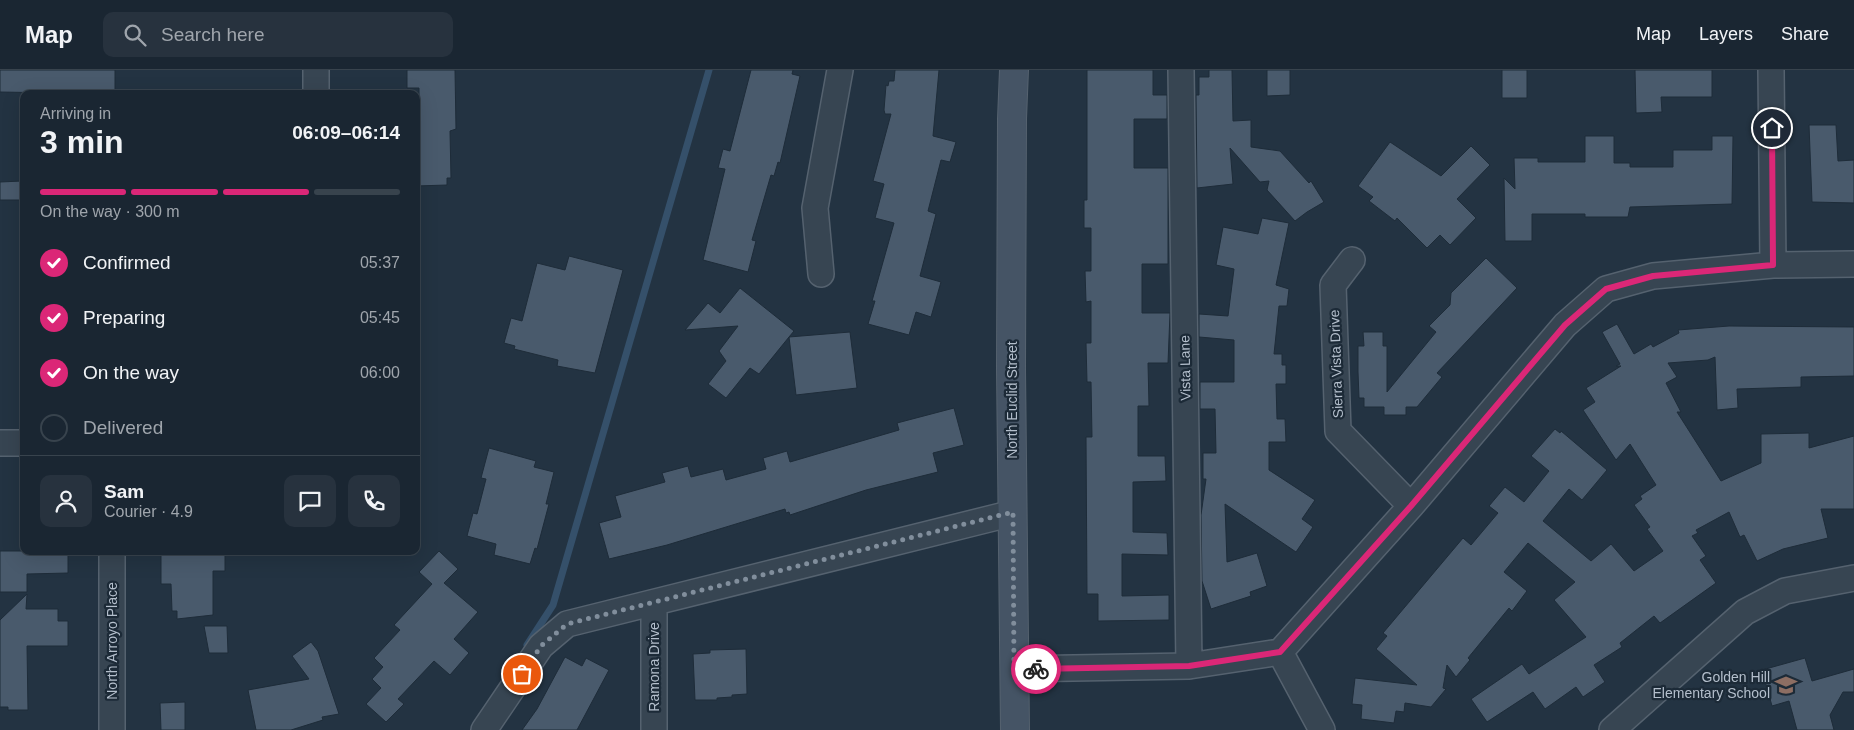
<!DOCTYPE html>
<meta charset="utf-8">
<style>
:root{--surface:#1a2632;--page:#27323e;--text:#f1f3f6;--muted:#9fa5ac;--line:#38434d;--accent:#db2777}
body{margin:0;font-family:Helvetica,sans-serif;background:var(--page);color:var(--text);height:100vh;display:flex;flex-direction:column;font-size:19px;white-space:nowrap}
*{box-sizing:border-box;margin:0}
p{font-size:16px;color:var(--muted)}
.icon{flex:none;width:28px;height:28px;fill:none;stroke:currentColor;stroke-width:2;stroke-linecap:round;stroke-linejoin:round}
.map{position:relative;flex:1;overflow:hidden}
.sheet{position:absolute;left:20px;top:20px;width:400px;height:465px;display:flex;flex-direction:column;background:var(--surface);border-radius:10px;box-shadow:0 5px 20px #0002,0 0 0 1px var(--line)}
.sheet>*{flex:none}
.pin{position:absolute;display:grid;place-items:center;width:42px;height:42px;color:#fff;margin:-21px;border:2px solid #fff;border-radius:50%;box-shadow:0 1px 5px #0007}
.courier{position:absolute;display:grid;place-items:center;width:50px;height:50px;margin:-25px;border:4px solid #db2777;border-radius:50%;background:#fff;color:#222;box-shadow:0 1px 6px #0007}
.headline em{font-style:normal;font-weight:600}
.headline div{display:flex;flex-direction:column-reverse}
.headline{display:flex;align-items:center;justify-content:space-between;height:85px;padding:0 20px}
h1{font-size:32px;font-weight:600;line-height:38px}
.bar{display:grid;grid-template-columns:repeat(4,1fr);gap:8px 5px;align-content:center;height:60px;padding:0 20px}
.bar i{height:6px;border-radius:4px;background:var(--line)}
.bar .current{background:var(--accent)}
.bar p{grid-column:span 4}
.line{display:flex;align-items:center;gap:12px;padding:0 20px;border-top:1px solid var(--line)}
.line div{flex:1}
.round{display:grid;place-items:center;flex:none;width:52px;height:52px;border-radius:10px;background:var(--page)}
ol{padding:0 20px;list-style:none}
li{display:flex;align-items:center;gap:15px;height:55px}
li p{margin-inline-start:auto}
li .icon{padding:5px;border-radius:50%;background:var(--accent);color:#fff;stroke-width:4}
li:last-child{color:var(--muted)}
li i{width:28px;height:28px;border:2px solid var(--line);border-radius:50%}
header{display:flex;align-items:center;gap:30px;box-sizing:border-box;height:70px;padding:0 25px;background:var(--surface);border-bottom:1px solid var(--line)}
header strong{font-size:24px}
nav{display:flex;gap:28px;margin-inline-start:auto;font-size:18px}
.search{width:350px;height:45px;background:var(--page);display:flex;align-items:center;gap:12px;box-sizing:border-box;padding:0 18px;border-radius:10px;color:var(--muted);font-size:19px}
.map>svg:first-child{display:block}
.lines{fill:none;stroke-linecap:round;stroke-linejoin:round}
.stream{stroke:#35506a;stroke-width:7}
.building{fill:#495a6c;stroke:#1e2c39}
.street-casing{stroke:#55626f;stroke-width:28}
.secondary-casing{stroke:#55626f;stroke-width:30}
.street{stroke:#374552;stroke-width:25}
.secondary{stroke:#455465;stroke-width:28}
.done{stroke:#818e9c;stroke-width:5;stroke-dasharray:0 9}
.route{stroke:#db2777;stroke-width:6}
.labels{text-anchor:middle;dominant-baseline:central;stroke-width:4.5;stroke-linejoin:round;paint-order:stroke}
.street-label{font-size:14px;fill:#b4bfcc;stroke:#1c2a37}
.poi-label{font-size:14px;fill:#b4bfcc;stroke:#1c2a37;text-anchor:end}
</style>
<header>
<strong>Map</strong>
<div class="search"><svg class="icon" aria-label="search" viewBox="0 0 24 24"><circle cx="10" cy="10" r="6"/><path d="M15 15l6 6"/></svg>Search here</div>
<nav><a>Map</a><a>Layers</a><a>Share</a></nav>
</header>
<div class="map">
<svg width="1854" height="660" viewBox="0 0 1854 660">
<rect width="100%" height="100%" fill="#233342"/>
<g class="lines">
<path class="stream" d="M527 575 553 535 709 0"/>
</g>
<path class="building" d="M0 0H115V24L0 22Z
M407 0H455L456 59 450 61 451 108H447V115L416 116V64H419V18H407Z
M751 0H793L792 4 800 6 780 93 778 92 774 106 771 105 752 170 756 171 748 202 703 190 725 99 718 98 723 79 730 81Z
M895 0H939L933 66 956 72 950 92 941 90 928 141 936 144 920 206 941 212 931 247 916 242 909 265 868 254 875 231H872L894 153 875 148 884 114 873 111 891 44H885L884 40 886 15 888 16 889 11H894Z
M1087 0H1153V25H1167V49H1134V98H1168V194H1142V243H1170L1168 293H1148L1149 336H1138V386H1165L1166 411 1133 412V462L1167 463 1168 485 1122 484V526L1169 525V550L1098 551V524H1087L1086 367H1092L1091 312H1087L1086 273H1091V231L1086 232 1085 201H1091V158H1084V130H1087Z
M1209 0H1232L1233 51 1251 50V77L1280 81 1309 113 1311 111 1324 132 1307 142 1295 151 1267 120 1269 111 1260 112 1230 78 1233 114 1197 118 1196 25H1199V7H1209Z
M1267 0H1290V25L1267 26Z
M1502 0H1527V28H1502Z
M1635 0H1712V27H1661L1662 42 1636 43Z
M1809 55H1836L1838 91 1854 90V133L1812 132Z
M1585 66H1614V93H1630V97H1673V80H1712V66H1733L1732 134 1630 137 1628 147H1585V144H1532V171H1505L1504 108 1515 119 1514 88H1538V92H1585Z
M1390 72 1441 106 1471 76 1490 95 1457 129 1476 148 1450 175 1440 165 1427 178 1397 148 1395 151 1369 131 1373 127 1358 116Z
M22 111V130H0V112Z
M1262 148 1289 153 1276 215 1289 219 1287 236H1279L1274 284H1282V295H1286V314H1276L1277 349H1285L1286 372H1269V400L1315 430 1302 449 1313 457 1296 482 1225 434 1227 492 1257 483 1267 516 1250 522 1251 526 1211 539 1202 511 1201 445 1206 409H1203V383H1216L1215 339H1200V312H1234V270L1199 267V244L1228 246 1234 199 1216 195 1223 157 1258 164Z
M569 186 623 200 595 303 557 296 558 290 514 279 515 276 504 273 511 248 522 251 537 193 565 200Z
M1486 188 1517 218 1437 303 1442 307 1417 337H1406V345H1384V337H1364V328H1359L1358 302V276H1364L1363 262H1383V276H1387V322L1436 262 1429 256 1450 235 1451 223Z
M740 218 794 261 789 267 850 262 857 318 796 325 789 267 759 304 750 298 726 328 708 314 726 291 719 281 738 256 685 260 708 233 720 243Z
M1617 254 1634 284 1651 274 1653 277 1679 263 1678 260 1729 256 1854 257V306L1801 307V317L1737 319 1738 338 1717 340 1715 287 1708 290 1668 293 1677 307 1666 313 1681 342H1677L1721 411 1761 393V364L1809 363V378L1854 366V439H1821L1828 468 1783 479 1757 491 1744 465 1740 467 1729 442 1696 460 1698 463 1692 466 1706 486 1700 490 1716 513 1660 553 1654 546 1620 573 1622 577 1594 595 1605 612 1583 627 1576 617 1545 639 1533 622 1487 652 1471 629 1522 594 1529 604 1586 567 1554 530 1575 512 1528 473 1504 502 1527 521 1512 541 1509 538 1468 588 1470 590 1456 607 1447 595 1443 618 1446 619 1431 637 1405 633 1404 642 1396 641 1394 653 1361 649 1362 635 1352 634 1355 608 1417 615 1376 579 1387 566 1383 563 1463 468 1471 475 1498 443 1489 436 1505 417 1524 432 1549 401 1531 386 1555 359 1560 363 1561 361 1607 400 1582 430 1569 419 1543 451 1591 491 1611 474 1634 501 1663 481 1647 459 1650 457 1634 435 1642 429 1640 426 1656 415 1630 374 1616 390 1583 340 1595 332 1586 318 1621 296H1616L1620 294 1602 262Z
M954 338 964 375 933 383 938 402 866 420 790 445 789 442 786 443 785 439 667 475 609 489 599 453 621 447 615 426 665 412 662 403 688 396 691 407 723 399 726 410 766 399 763 388 787 381 790 392 899 360 897 353Z
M489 378 536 391 534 397 554 402 546 434H549L537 479 535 478 530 494 494 485 496 474 467 466 473 443 477 444 486 409 481 408Z
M0 481H68V503L27 504V522H0Z
M439 481 458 499 444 513 478 542 454 569 469 583 450 605 434 591 398 629 404 634 386 652 366 634 381 618 372 609 383 597 374 588 400 560 394 555 432 514 419 502Z
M161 483H225V501H213V545L177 549V541H172L171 514H161Z
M27 524 26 539H58V551H68V576H27L28 640H8V637H0V550Z
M204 556H227L228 583H209Z
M311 572 318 581 339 644 322 647 323 650 291 660H256L248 620 309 609 292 586Z
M746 579 747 624 732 625V627L717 628V630H695L693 584 710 583V580Z
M565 587 582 596 586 588 609 600 577 660H522L537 639Z
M1805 588 1812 611 1854 599V622H1843L1830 645 1834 660H1797L1789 631 1772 636 1762 600Z
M185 632V660H161L160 633Z"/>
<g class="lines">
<g class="street-casing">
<path id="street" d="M316 0V24
M1181 0 1189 596
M1771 0 1773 195
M1352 190 1333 215 1338 361 1411 436
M821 204 815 138 840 0
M0 373H24
M112 481V660
M1280 582 1322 660
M1014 599 1189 596 1280 582 1411 436 1565 255 1606 219 1653 206 1773 195 1854 194
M484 660 541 576 567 554 1013 443
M654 660V533
M1612 660 1745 542 1785 521 1854 508"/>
</g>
<g class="secondary-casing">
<path id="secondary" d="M1014 0 1012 49 1011 299 1015 660"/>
</g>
<use href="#street" class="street"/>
<use href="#secondary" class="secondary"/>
</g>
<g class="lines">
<path class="done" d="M522 604 541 576 567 554 1013 442 1014 599H1036"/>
<path class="route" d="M1036 599 1189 596 1280 582 1411 436 1565 255 1606 219 1653 206 1773 195 1772 58"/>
</g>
<defs>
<g id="school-bare" transform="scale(1.725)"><path d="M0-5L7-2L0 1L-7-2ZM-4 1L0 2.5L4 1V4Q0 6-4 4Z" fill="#8d6e63" stroke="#1c2a37" stroke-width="2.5" paint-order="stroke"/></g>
</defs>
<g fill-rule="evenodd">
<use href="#school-bare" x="1786" y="615"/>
</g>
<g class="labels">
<g class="street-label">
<text transform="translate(1336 294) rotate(-92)">Sierra Vista Drive</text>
<text transform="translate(1185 298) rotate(-91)">Vista Lane</text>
<text transform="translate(1012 330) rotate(-90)">North Euclid Street</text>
<text transform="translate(112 571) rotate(-90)">North Arroyo Place</text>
<text transform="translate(654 597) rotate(-90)">Ramona Drive</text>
</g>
<g class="poi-label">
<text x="1770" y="607">Golden Hill<tspan x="1770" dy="16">Elementary School</tspan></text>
</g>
</g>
</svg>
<div class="pin" style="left:522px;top:604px;background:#ea580c"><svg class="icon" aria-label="bag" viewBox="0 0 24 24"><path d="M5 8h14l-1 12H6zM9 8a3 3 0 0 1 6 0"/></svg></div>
<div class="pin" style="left:1772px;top:58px;background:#1f2937"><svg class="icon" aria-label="home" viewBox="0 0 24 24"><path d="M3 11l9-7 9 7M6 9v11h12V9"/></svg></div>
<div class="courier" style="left:1036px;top:599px"><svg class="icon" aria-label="bike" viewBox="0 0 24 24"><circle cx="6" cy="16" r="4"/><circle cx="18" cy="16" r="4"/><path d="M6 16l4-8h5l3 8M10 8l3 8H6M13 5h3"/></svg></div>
<section class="sheet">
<div class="headline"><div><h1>3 min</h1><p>Arriving in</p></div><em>06:09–06:14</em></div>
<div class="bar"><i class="current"></i><i class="current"></i><i class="current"></i><i></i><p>On the way · 300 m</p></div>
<ol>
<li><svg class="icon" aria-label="check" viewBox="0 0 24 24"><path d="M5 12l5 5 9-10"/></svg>Confirmed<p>05:37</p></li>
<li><svg class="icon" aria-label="check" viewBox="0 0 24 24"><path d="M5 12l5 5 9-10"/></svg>Preparing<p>05:45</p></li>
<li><svg class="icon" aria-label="check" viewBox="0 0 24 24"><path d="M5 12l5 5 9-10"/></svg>On the way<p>06:00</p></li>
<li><i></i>Delivered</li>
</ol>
<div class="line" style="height:90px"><a class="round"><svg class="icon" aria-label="person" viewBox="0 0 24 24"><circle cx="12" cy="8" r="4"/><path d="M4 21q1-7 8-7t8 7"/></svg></a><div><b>Sam</b><p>Courier · 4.9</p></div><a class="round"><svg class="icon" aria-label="chat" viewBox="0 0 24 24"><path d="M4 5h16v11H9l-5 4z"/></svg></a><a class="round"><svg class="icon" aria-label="phone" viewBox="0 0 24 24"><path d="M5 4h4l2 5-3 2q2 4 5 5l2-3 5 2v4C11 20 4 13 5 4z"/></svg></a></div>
</section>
</div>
